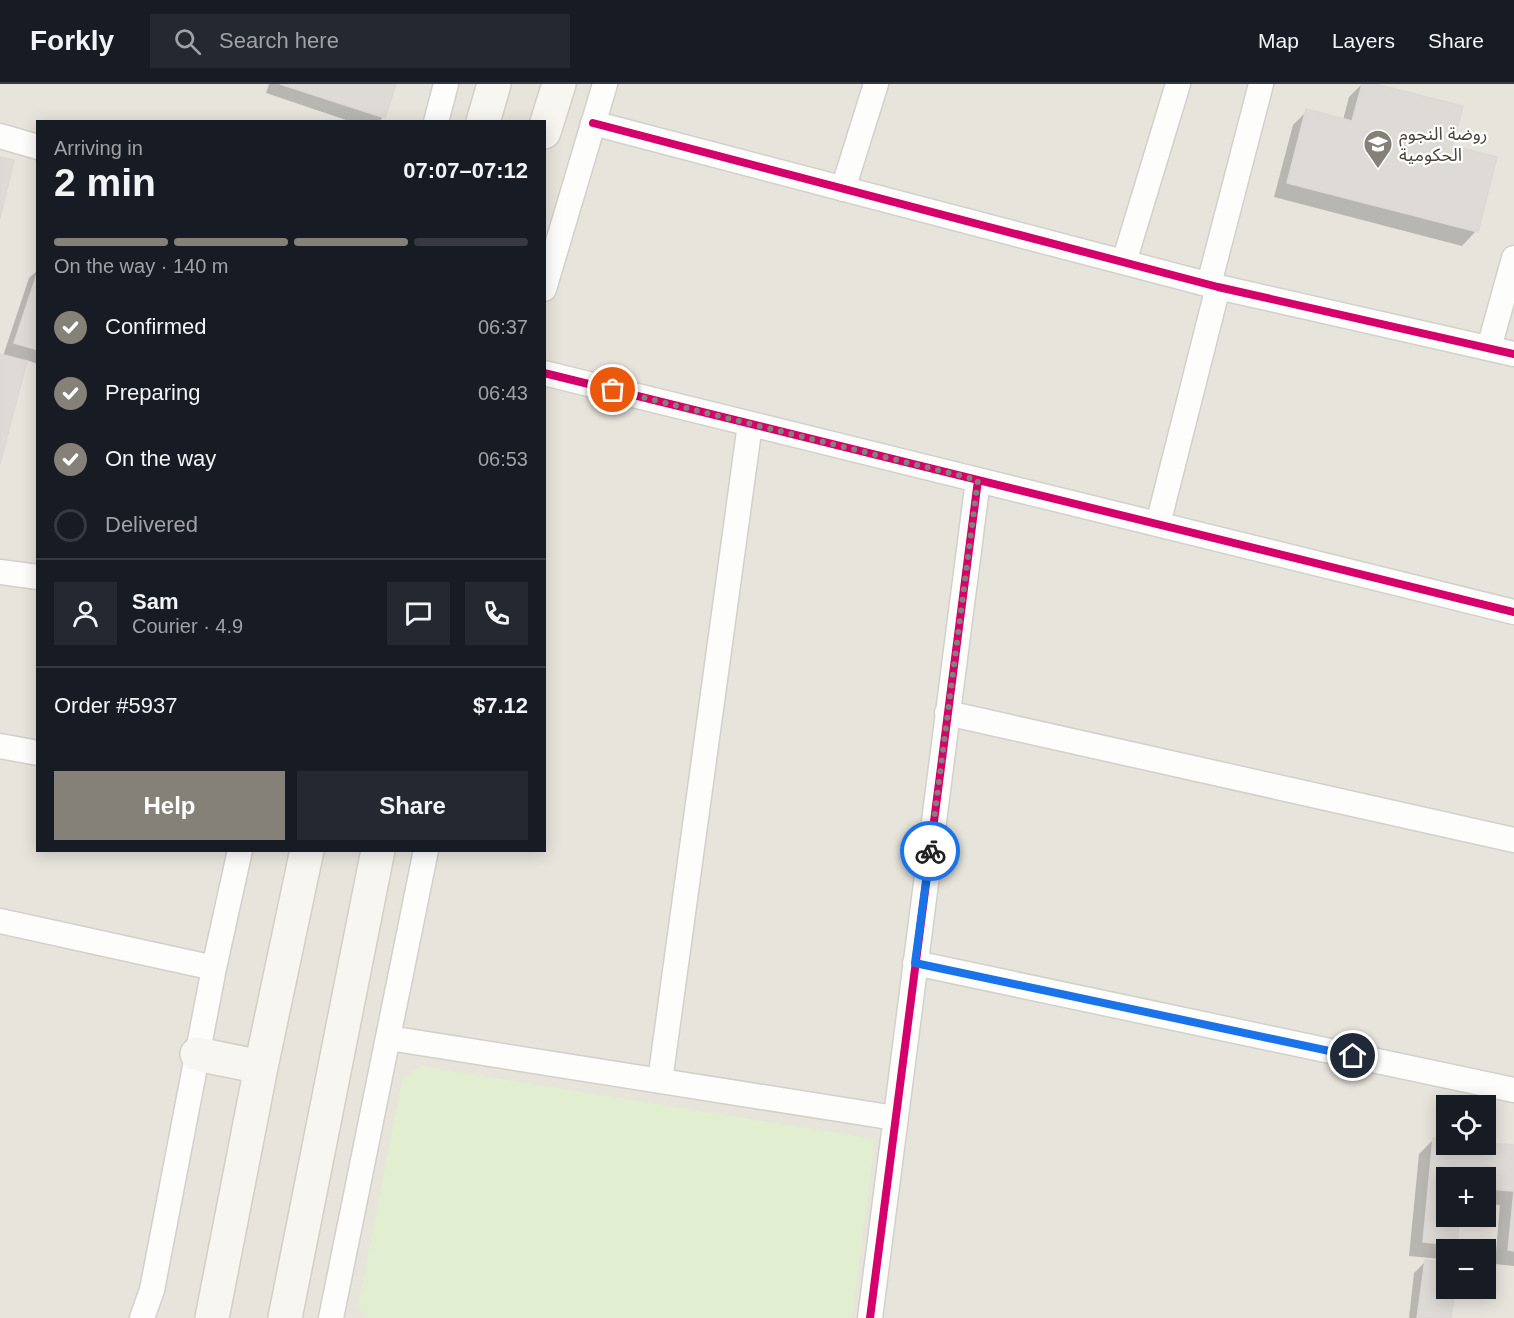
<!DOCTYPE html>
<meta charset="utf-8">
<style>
:root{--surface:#171b24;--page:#242831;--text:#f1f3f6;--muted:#9ea1a6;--line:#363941;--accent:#868178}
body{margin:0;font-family:Helvetica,"Noto Sans Arabic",sans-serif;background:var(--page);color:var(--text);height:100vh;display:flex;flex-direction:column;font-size:22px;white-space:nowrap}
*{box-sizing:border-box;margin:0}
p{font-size:20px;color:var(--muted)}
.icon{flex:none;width:33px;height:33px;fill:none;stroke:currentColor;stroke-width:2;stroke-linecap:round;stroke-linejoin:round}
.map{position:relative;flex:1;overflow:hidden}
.panel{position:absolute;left:36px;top:36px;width:510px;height:732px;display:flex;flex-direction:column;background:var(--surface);border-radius:0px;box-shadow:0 3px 15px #0003}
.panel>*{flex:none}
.fabs{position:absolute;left:1436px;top:1011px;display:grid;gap:12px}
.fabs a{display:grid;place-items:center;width:60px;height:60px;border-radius:0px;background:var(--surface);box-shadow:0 3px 15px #0003;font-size:30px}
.pin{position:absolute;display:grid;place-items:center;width:51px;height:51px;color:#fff;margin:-26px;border:3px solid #fff;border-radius:50%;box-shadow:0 2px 6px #0007}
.courier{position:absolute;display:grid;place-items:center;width:60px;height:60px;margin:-30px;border:4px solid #1a73e8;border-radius:50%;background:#fff;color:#222;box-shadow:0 2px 8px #0007}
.headline em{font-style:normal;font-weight:800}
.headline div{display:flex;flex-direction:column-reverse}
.headline{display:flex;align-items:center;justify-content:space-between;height:102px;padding:0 18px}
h1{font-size:39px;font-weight:800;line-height:45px}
.bar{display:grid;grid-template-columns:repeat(4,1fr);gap:9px 6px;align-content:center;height:72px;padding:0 18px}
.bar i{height:8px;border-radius:4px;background:var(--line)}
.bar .current{background:var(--accent)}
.bar p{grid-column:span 4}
.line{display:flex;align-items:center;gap:15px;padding:0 18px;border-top:2px solid var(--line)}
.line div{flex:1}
.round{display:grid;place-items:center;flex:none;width:63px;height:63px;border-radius:0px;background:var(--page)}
ol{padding:0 18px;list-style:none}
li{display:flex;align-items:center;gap:18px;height:66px}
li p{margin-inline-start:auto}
li .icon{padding:6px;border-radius:50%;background:var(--accent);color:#fff;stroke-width:4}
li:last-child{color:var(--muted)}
li i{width:33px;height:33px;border:3px solid var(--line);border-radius:50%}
.button{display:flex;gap:12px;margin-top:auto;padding:12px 18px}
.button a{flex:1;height:69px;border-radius:0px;background:var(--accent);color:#fff;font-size:24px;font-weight:800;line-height:69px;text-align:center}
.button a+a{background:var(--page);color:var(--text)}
header{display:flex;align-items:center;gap:36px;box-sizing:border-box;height:84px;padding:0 30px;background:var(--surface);border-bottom:2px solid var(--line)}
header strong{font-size:28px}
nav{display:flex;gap:33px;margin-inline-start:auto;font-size:21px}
.search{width:420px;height:54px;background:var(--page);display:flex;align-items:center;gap:15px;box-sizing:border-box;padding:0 21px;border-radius:0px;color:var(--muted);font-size:22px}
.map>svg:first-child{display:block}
.residential{fill:#e7e4dc;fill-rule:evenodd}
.green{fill:#e1eecf}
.shadow{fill:#0003}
.building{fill:#dedbd6;stroke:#dcd9d4;stroke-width:1.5}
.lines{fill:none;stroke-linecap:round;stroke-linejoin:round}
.minor-casing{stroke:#d2d0cb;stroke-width:27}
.secondary-casing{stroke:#d3cfc5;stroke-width:36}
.minor{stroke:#fdfdfc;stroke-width:24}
.secondary{stroke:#f7f6f1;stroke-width:33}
.cycleway-casing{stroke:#fff;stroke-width:11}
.cycleway{stroke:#d6006c;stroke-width:8}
.done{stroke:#868178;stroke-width:6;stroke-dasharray:0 10.8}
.route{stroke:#1a73e8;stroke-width:8}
.labels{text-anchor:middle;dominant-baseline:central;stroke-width:4.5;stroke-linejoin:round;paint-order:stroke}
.poi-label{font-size:18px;fill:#4b4439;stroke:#fff;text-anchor:start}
</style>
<header>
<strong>Forkly</strong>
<div class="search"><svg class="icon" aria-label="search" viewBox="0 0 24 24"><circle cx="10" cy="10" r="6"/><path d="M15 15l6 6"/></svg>Search here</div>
<nav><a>Map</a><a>Layers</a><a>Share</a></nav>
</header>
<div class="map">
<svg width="1514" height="1234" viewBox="0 0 1514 1234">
<rect width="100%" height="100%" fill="#f4f2ee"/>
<path class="residential" d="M0 0H1514V1234H0ZM38 38H544V766H38ZM1446 1022H1485V1060H1446ZM1446 1094H1485V1132H1446ZM1446 1166H1485V1204H1446Z"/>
<path class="green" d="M421 982 875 1055 852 1234H367L358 1223 402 996Z"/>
<path class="shadow" d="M269 0H394L383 33 379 38H352L266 9Z
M1362 0H1369L1451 63 1476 147 1462 162 1274 113 1293 41 1307 27 1343 36 1349 13Z
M38 186V280L26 276 0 375V271L3 272 29 194Z
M1433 1056 1446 1057V1060L1514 1063V1182L1495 1180 1500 1121 1485 1120V1094H1446V1132L1455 1161 1446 1166V1170L1441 1175 1409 1172 1419 1070Z
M1425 1178 1446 1181 1449 1234H1409L1414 1189Z"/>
<path class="building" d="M280 0H396L385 34Z
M1362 0H1375L1463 22 1453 62 1497 73 1478 148 1287 99 1306 25 1352 37Z
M0 73 14 76 0 134Z
M38 187V266L14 259Z
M0 270 27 277 0 380Z
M1433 1054 1446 1055V1060L1485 1059 1514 1061V1167L1508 1166 1514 1107 1485 1105V1094H1446V1132H1459L1457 1161 1423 1158Z
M1425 1176 1446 1179V1204H1455L1451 1234H1417Z"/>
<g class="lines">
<g class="minor-casing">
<path id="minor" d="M436 38 446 0
M593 39 1218 203 1514 270
M0 52 38 63
M843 105 876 0
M1124 178 1178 0
M1209 200 1261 0
M544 205 605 0
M1489 264 1514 174
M544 289 1514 528
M1158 440 1218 203
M0 488 38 493
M947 629 1514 756
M0 662 38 669
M0 837 214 884
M915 879 1514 1006
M389 954 895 1034
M660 997 750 340
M142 1234 152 1206 214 884 240 766
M331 1234 426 766
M870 1234 978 396"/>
</g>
<g class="secondary-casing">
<path id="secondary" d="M483 38 494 0
M544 48 559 0
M197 970 261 983
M212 1234 261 983 307 766
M285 1234 378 766"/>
</g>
<use href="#minor" class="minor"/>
<use href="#secondary" class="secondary"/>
<g class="cycleway-casing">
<path id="cycleway" d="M593 39 1218 203 1514 270
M544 289 1514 528
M870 1234 978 396"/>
</g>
<use href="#cycleway" class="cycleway"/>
</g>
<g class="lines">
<path class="done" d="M613 306 978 396 930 767"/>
<path class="route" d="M930 767 915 879 1353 972"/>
</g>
<defs>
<g id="school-pin" transform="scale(1.5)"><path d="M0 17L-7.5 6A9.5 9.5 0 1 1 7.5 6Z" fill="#868178" stroke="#fff"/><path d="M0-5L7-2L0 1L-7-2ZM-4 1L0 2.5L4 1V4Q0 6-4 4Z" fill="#fff"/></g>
</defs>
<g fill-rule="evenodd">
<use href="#school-pin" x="1378" y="60"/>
</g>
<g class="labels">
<g class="poi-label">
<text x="1399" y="50">روضة النجوم<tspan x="1399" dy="21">الحكومية</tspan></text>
</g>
</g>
</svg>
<div class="fabs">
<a><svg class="icon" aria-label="locate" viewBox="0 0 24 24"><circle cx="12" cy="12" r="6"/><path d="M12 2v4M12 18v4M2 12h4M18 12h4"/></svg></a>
<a>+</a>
<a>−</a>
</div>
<div class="pin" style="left:613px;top:306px;background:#ea580c"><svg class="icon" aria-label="bag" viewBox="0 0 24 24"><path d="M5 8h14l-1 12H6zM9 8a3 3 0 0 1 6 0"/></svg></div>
<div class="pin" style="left:1353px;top:972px;background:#1f2937"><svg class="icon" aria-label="home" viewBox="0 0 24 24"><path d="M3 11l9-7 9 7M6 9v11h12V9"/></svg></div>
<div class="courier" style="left:930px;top:767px"><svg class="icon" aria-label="bike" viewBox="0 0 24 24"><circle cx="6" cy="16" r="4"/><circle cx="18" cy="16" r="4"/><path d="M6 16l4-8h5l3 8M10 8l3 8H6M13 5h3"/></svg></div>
<section class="panel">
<div class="headline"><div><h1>2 min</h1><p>Arriving in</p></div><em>07:07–07:12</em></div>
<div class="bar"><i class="current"></i><i class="current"></i><i class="current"></i><i></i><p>On the way · 140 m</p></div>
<ol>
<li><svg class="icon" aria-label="check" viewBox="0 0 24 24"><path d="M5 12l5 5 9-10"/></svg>Confirmed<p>06:37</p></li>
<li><svg class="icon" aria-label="check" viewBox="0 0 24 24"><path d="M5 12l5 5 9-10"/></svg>Preparing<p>06:43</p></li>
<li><svg class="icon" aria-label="check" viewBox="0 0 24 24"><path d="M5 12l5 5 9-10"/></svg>On the way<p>06:53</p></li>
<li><i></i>Delivered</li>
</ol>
<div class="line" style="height:108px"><a class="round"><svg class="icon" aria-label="person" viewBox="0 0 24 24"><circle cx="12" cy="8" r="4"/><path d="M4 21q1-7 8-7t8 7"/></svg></a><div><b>Sam</b><p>Courier · 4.9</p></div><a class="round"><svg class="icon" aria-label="chat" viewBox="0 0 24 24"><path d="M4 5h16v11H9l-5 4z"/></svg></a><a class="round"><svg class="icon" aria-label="phone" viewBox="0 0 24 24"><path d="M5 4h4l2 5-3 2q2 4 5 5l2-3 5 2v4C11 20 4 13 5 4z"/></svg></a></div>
<div class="line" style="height:78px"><div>Order #5937</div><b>$7.12</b></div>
<div class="button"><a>Help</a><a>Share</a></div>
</section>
</div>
